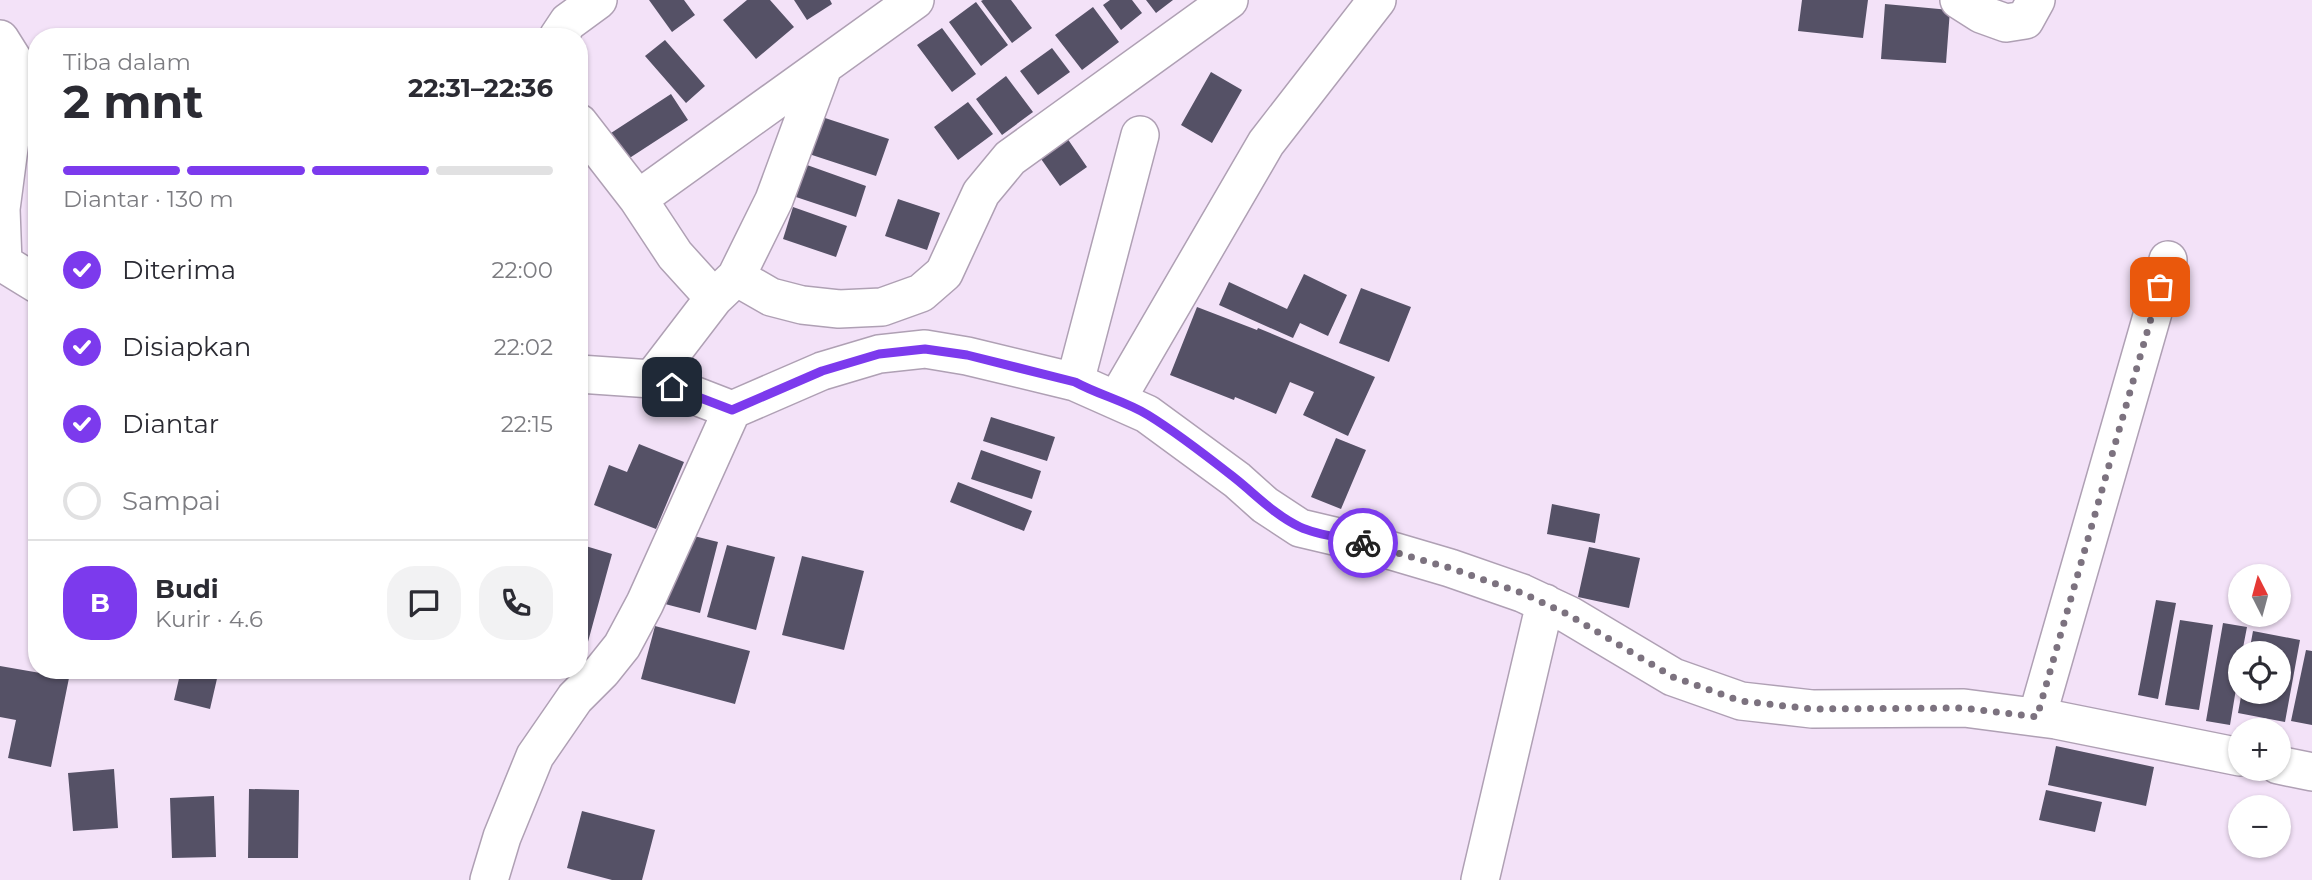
<!DOCTYPE html>
<html lang="id">
<meta charset="utf-8">
<style>
:root{--surface:#fff;--page:#f2f2f3;--text:#2b2b33;--muted:#7c7c81;--line:#e1e1e2;--accent:#7c3aed}
body{margin:0;font-family:Montserrat,sans-serif;background:var(--page);color:var(--text);height:100vh;display:flex;flex-direction:column;font-size:26px;white-space:nowrap}
*{box-sizing:border-box;margin:0}
p{font-size:23px;color:var(--muted)}
.icon{flex:none;width:38px;height:38px;fill:none;stroke:currentColor;stroke-width:2;stroke-linecap:round;stroke-linejoin:round}
.map{position:relative;flex:1;overflow:hidden}
.details{position:absolute;left:28px;top:28px;width:560px;height:651px;display:flex;flex-direction:column;background:var(--surface);border-radius:28px;box-shadow:0 2px 5px #0004}
.details>*{flex:none}
.needle{width:46px;rotate:354deg}
.fabs{position:absolute;left:2228px;top:564px;display:grid;gap:14px}
.fabs a{display:grid;place-items:center;width:63px;height:63px;border-radius:50%;background:var(--surface);box-shadow:0 2px 5px #0004;font-size:35px}
.pin{position:absolute;display:grid;place-items:center;width:60px;height:60px;color:#fff;margin:-30px;border-radius:14px;box-shadow:0 4px 10px #0006}
.courier{position:absolute;display:grid;place-items:center;width:70px;height:70px;margin:-35px;border:5px solid #7c3aed;border-radius:50%;background:#fff;color:#222;box-shadow:0 2px 9px #0007}
.summary em{font-style:normal;font-weight:700}
.summary div{display:flex;flex-direction:column-reverse}
.summary{display:flex;align-items:center;justify-content:space-between;height:119px;padding:0 35px}
h1{font-size:46px;font-weight:700;line-height:52px}
.bar{display:grid;grid-template-columns:repeat(4,1fr);gap:10px 7px;align-content:center;height:84px;padding:0 35px}
.bar i{height:9px;border-radius:5px;background:var(--line)}
.bar .on{background:var(--accent)}
.bar p{grid-column:span 4}
.line{display:flex;align-items:center;gap:18px;padding:0 35px;border-top:2px solid var(--line)}
.line div{flex:1}
.round{display:grid;place-items:center;flex:none;width:74px;height:74px;border-radius:28px;background:var(--page)}
ol{padding:0 35px;list-style:none}
li{display:flex;align-items:center;gap:21px;height:77px}
li p{margin-inline-start:auto}
li .icon{padding:7px;border-radius:50%;background:var(--accent);color:#fff;stroke-width:4}
li:last-child{color:var(--muted)}
li i{width:38px;height:38px;border:4px solid var(--line);border-radius:50%}
.map>svg:first-child{display:block}
.building{fill:#555166}
.lines{fill:none;stroke-linecap:round;stroke-linejoin:round}
.minor-casing{stroke:#afa0b4;stroke-width:40}
.minor{stroke:#fff;stroke-width:37}
.done{stroke:#7c727f;stroke-width:7;stroke-dasharray:0 12.6}
.route{stroke:#7c3aed;stroke-width:9}
</style>
<div class="map">
<svg width="2312" height="880" viewBox="0 0 2312 880">
<rect width="100%" height="100%" fill="#f3e2f8"/>
<path class="building" d="M649 0H684L695 15 672 32Z
M747 0H770L794 27 756 59 723 20Z
M794 0H830L832 4 807 20Z
M983 0H1011L1032 28 1012 43 981 1Z
M1110 0H1132L1142 13 1121 30 1103 5Z
M1146 0H1173L1156 13Z
M1802 0H1868L1863 38 1798 31Z
M976 2 1008 45 981 66 949 22Z
M1885 4 1950 10 1946 63 1881 59Z
M1093 7 1119 42 1082 70 1055 35Z
M942 28 976 74 952 92 917 45Z
M665 40 705 86 686 103 645 56Z
M1052 48 1070 72 1038 95 1020 71Z
M1211 72 1242 90 1212 143 1181 125Z
M1006 76 1033 112 1002 135 976 99Z
M671 94 688 120 628 159 611 133Z
M968 102 993 134 958 160 934 127Z
M822 117 889 139 876 176 809 154Z
M1067 138 1087 167 1060 186 1039 156Z
M807 165 866 186 856 217 796 197Z
M898 199 940 213 927 250 885 236Z
M793 207 847 226 836 257 783 239Z
M1304 274 1347 295 1328 336 1300 323 1293 338 1219 305 1229 282 1287 309Z
M1361 288 1411 307 1389 362 1339 343Z
M1197 307 1257 330 1258 328 1375 377 1348 436 1303 415 1314 392 1290 382 1276 414 1235 397 1234 400 1170 375Z
M991 417 1055 437 1047 461 983 441Z
M1336 438 1366 450 1341 509 1311 497Z
M639 444 684 462 656 529 594 505 609 465 627 472Z
M981 450 1041 471 1032 499 971 479Z
M958 482 1032 511 1024 531 950 502Z
M1552 504 1600 514 1595 543 1547 534Z
M682 533 718 542 700 613 665 604Z
M579 544 612 554 583 660 579 659Z
M727 545 775 557 756 630 707 617Z
M1589 547 1640 558 1629 608 1578 597Z
M802 556 864 571 844 650 782 635Z
M2156 600 2176 603 2158 699 2138 695Z
M2180 620 2213 625 2199 710 2165 705Z
M2223 623 2247 627 2242 653H2240V665L2230 725 2206 721Z
M655 626 750 651 735 704 641 679Z
M2253 631 2300 640 2285 722 2238 713 2242 691H2278V653H2249Z
M2306 650 2312 651V725L2291 721Z
M0 666 69 678 51 767 8 758 16 720 0 717Z
M181 670H219L210 709 174 700Z
M2056 746 2154 767 2146 806 2048 785Z
M114 769 118 828 73 831 68 773Z
M249 789 299 790 298 858H248Z
M2046 790 2102 802 2095 832 2039 820Z
M214 796 216 857 172 858 170 798Z
M582 811 655 830 642 880H612L567 868Z"/>
<g class="lines">
<g class="minor-casing">
<path id="minor" d="M1959 0 1981 14 2006 23 2025 20 2036 0
M558 37 568 22 598 0
M0 39 17 66 15 102 1 209 3 263 37 284
M579 123 638 199 675 255 714 298
M638 199 915 0
M736 277 771 297 802 305 839 309 882 307 921 293 944 273 981 193 1010 158 1229 0
M579 374 652 379 732 410 822 371 879 354 925 349 967 356 1075 382 1147 414 1237 480 1265 505 1300 528 1372 545 1450 568 1522 593 1569 615 1673 677 1741 701 1812 709 1964 708 2056 720 2240 757
M652 379 714 298 736 277 774 200 823 67
M1075 382 1140 135
M1117 399 1266 143 1377 0
M2037 717 2168 260
M2278 765 2312 772
M489 880 502 837 535 756 575 698 602 671 622 646 645 603 732 410
M1480 880 1545 603"/>
</g>
<use href="#minor" class="minor"/>
</g>
<g class="lines">
<path class="done" d="M1363 543 1450 568 1522 593 1569 615 1673 677 1741 701 1812 709 1964 708 2037 717 2160 287"/>
<path class="route" d="M672 387 732 410 822 371 879 354 925 349 967 355 1075 382C1099 395 1125 401 1148 415 1179 434 1208 457 1236 479 1256 495 1276 516 1300 527 1317 535 1344 538 1363 543"/>
</g>
</svg>
<div class="fabs">
<a><svg class="needle" viewBox="-14 -14 28 28"><path d="M0-13l5 13h-10z" fill="#e53935"/><path d="M0 13l5-13h-10z" fill="#7c7c81"/></svg></a>
<a><svg class="icon" aria-label="locate" viewBox="0 0 24 24"><circle cx="12" cy="12" r="6"/><path d="M12 2v4M12 18v4M2 12h4M18 12h4"/></svg></a>
<a>+</a>
<a>−</a>
</div>
<div class="pin" style="left:2160px;top:287px;background:#ea580c"><svg class="icon" aria-label="bag" viewBox="0 0 24 24"><path d="M5 8h14l-1 12H6zM9 8a3 3 0 0 1 6 0"/></svg></div>
<div class="pin" style="left:672px;top:387px;background:#1f2937"><svg class="icon" aria-label="home" viewBox="0 0 24 24"><path d="M3 11l9-7 9 7M6 9v11h12V9"/></svg></div>
<div class="courier" style="left:1363px;top:543px"><svg class="icon" aria-label="bike" viewBox="0 0 24 24"><circle cx="6" cy="16" r="4"/><circle cx="18" cy="16" r="4"/><path d="M6 16l4-8h5l3 8M10 8l3 8H6M13 5h3"/></svg></div>
<section class="details">
<div class="summary"><div><h1>2 mnt</h1><p>Tiba dalam</p></div><em>22:31–22:36</em></div>
<div class="bar"><i class="on"></i><i class="on"></i><i class="on"></i><i></i><p>Diantar · 130 m</p></div>
<ol>
<li><svg class="icon" aria-label="check" viewBox="0 0 24 24"><path d="M5 12l5 5 9-10"/></svg>Diterima<p>22:00</p></li>
<li><svg class="icon" aria-label="check" viewBox="0 0 24 24"><path d="M5 12l5 5 9-10"/></svg>Disiapkan<p>22:02</p></li>
<li><svg class="icon" aria-label="check" viewBox="0 0 24 24"><path d="M5 12l5 5 9-10"/></svg>Diantar<p>22:15</p></li>
<li><i></i>Sampai</li>
</ol>
<div class="line" style="height:126px"><b class="round" style="background:var(--accent);color:#fff">B</b><div><b>Budi</b><p>Kurir · 4.6</p></div><a class="round"><svg class="icon" aria-label="chat" viewBox="0 0 24 24"><path d="M4 5h16v11H9l-5 4z"/></svg></a><a class="round"><svg class="icon" aria-label="phone" viewBox="0 0 24 24"><path d="M5 4h4l2 5-3 2q2 4 5 5l2-3 5 2v4C11 20 4 13 5 4z"/></svg></a></div>
</section>
</div>
